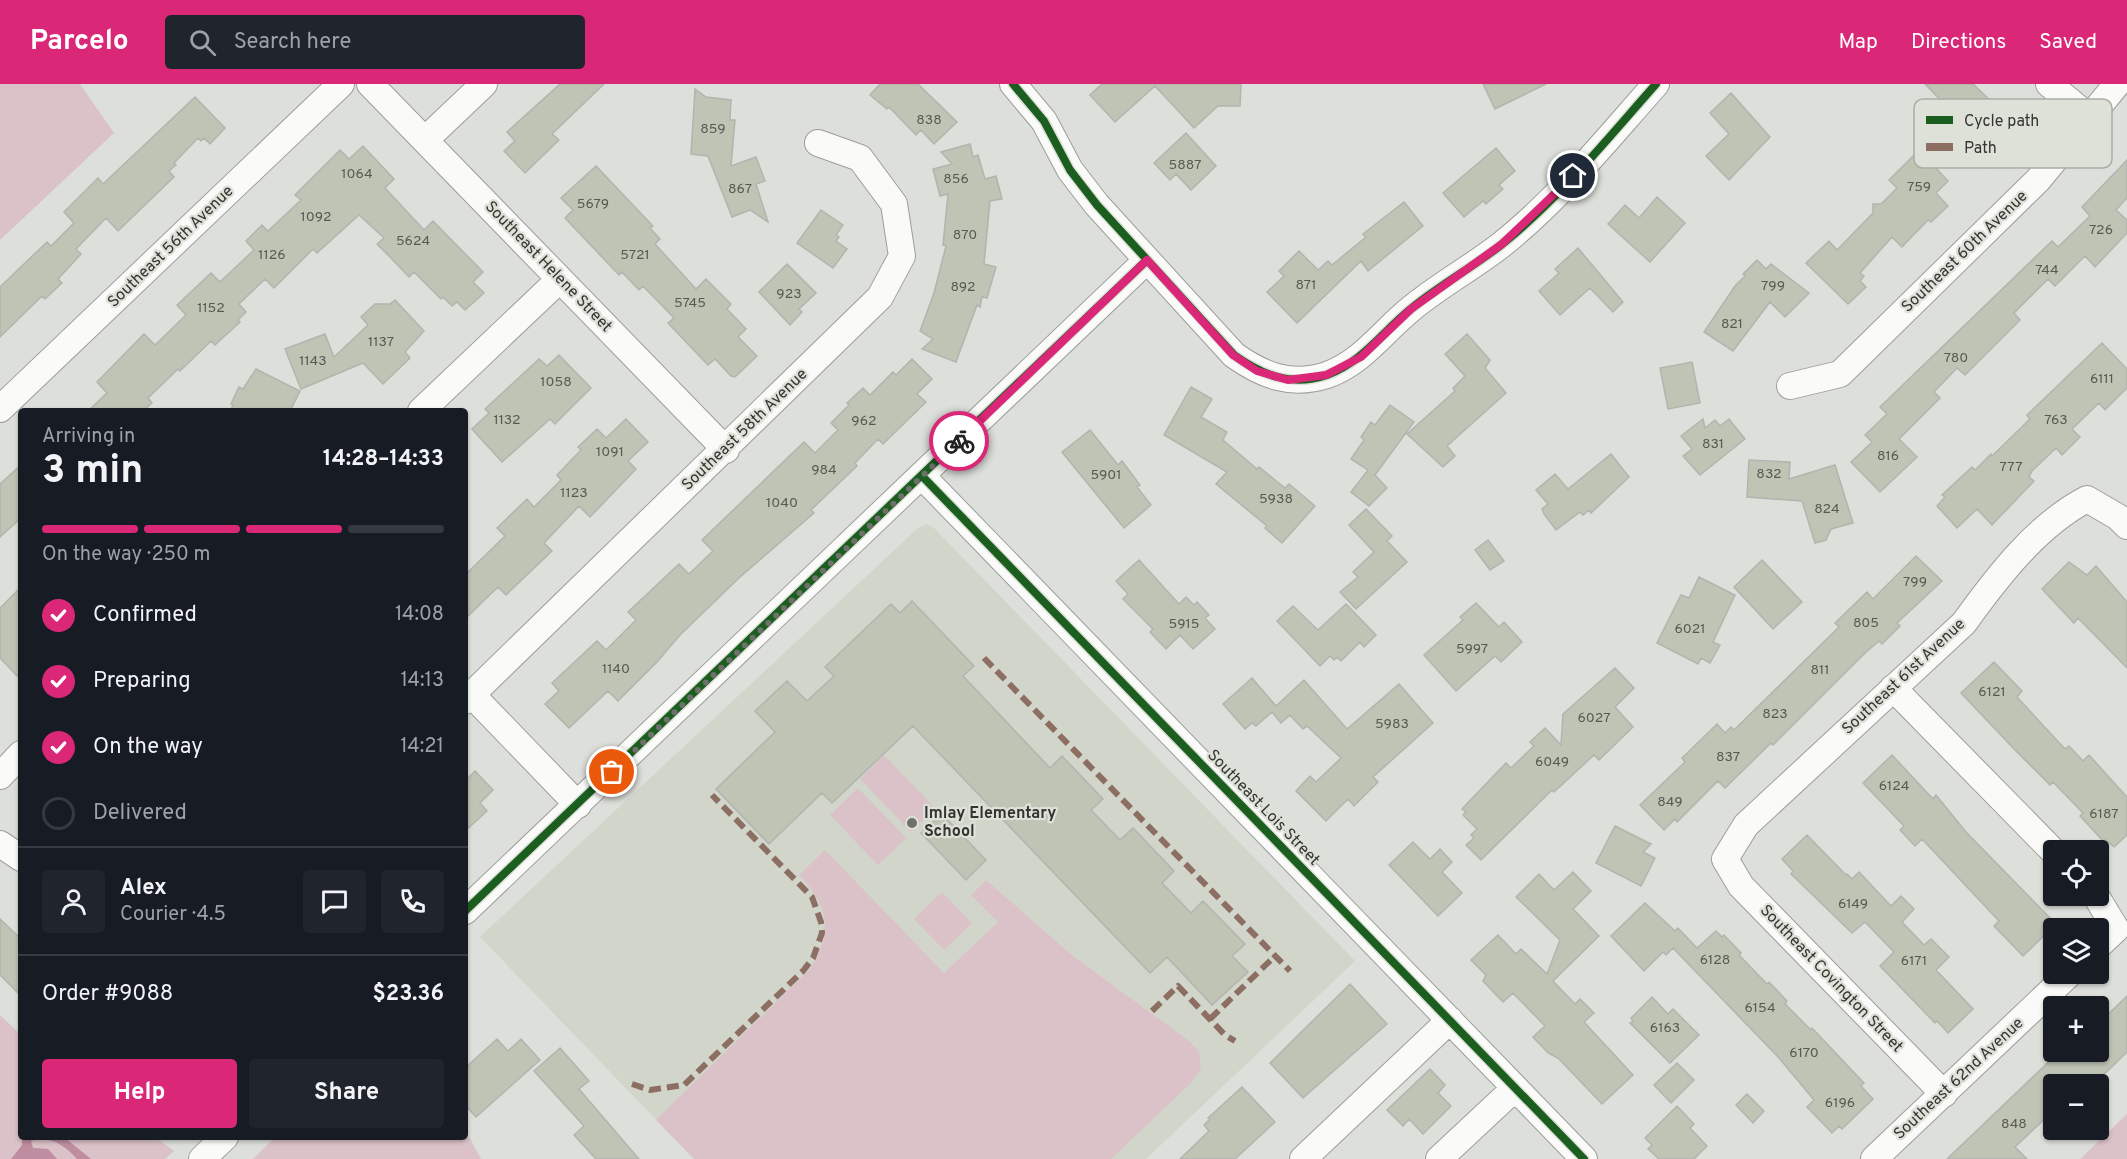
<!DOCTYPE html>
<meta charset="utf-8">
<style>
:root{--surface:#171b24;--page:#20242c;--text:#f1f3f6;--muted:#9ea1a6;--line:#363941;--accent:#db2777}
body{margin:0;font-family:Overpass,sans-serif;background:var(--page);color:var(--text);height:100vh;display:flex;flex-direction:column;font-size:22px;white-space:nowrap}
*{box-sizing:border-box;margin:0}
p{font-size:20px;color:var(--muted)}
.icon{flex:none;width:33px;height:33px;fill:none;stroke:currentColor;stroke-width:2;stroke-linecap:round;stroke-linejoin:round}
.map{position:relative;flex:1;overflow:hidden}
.sheet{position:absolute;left:18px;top:324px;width:450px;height:732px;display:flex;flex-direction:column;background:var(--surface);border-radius:6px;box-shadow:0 2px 4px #0004}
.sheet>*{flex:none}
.controls{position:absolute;left:2043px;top:756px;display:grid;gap:12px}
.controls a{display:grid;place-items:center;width:66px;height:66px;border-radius:6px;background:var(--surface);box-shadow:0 2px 4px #0004;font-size:30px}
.pin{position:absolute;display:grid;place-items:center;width:51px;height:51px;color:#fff;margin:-26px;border:3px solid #fff;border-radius:50%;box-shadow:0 2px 6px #0007}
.courier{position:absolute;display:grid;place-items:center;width:60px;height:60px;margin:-30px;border:4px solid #db2777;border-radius:50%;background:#fff;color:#222;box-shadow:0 2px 8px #0007}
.overview em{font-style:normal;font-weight:700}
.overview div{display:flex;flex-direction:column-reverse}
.overview{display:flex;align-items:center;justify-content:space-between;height:102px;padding:0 24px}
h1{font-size:39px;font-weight:700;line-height:45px}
.bar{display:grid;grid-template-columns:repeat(4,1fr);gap:9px 6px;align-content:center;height:72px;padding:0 24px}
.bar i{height:8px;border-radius:4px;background:var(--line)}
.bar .selected{background:var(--accent)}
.bar p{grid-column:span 4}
.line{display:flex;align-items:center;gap:15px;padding:0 24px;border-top:2px solid var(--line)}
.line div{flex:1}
.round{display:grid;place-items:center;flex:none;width:63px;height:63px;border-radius:6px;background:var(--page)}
ol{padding:0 24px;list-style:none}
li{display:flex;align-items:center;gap:18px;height:66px}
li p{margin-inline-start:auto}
li .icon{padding:6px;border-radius:50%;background:var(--accent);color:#fff;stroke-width:4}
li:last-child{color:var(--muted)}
li i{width:33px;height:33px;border:3px solid var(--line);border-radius:50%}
.cta{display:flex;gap:12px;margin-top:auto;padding:12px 24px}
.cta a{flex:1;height:69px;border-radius:6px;background:var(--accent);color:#fff;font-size:24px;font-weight:700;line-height:69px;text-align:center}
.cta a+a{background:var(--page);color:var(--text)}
header{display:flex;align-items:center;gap:36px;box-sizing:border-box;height:84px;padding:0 30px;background:var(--accent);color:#fff}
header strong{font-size:28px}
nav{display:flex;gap:33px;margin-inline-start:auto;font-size:21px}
.search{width:420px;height:54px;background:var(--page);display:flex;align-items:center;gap:15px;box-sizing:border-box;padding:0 21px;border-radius:6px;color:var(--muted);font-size:22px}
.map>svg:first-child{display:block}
.built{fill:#d1d5ca}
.green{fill:#dbc2c9}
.water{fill:#be8ea0}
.building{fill:#bfc4b4;stroke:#b2b4b0;stroke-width:1.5}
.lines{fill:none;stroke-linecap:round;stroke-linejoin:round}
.minor-casing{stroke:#9d9e9b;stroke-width:28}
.minor{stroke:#fafaf9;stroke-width:26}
.quiet{stroke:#8d6e63;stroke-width:6;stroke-dasharray:12 6;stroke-linecap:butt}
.cycleway-casing{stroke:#dee1d8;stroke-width:11}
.cycleway{stroke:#1b5e20;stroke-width:8}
.done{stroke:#6f706c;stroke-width:6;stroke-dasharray:0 10.8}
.route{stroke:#db2777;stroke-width:8}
.poi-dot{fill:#6f706c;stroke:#dee1d8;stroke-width:2}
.labels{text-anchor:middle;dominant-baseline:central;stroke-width:4.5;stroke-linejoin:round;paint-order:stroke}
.number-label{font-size:14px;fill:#575952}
.street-label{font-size:16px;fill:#343531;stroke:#dee1d8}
.poi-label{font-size:16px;font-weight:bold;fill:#343531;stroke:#dee1d8;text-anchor:start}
.key{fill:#dee1d8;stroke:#abada6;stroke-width:1.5}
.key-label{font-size:16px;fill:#343531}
</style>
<header>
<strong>Parcelo</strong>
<div class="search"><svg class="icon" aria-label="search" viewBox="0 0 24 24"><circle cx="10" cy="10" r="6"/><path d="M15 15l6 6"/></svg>Search here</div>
<nav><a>Map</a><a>Directions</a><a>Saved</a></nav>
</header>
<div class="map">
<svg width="2127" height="1075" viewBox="0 0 2127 1075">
<rect width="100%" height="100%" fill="#dddfda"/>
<path class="built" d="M926 440 933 443 1355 877 1146 1075H694L480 853 918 444Z"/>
<path class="green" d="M0 0H80L114 49 0 156Z
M884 671 935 724 911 748 860 695Z
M858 704 906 754 878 781 830 731Z
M825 766 944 889 998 838 971 811 986 796 1073 872 1189 957 1199 967 1201 984 1192 998 1111 1075H694L656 1036 810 885C834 846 829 823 799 791Z
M942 808 972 839 944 866 914 835Z
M0 931 21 951V1053H155L174 1067 165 1075H0Z
M2127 1030V1075H2080Z
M465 1045 481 1075H253L275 1053H465Z"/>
<path class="water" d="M22 1053H64L91 1075H77C66 1062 48 1050 31 1057L33 1064 48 1065 57 1075H11L22 1061Z"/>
<path class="building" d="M560 0H604L552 50 559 56 525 89 504 67 515 57 507 48Z
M880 0H918L957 38 934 60 921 46 916 51 889 23 887 25 870 11Z
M1102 0H1241L1240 22H1218L1194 44 1155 2 1115 38 1090 11Z
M1483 0H1546L1495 25Z
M1925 0H1973L2001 27 1993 36 2013 56 1985 84 1942 39 1953 29Z
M695 5 706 13 731 16 730 36H735L731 82 756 73 765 97 756 100 768 138 750 126 732 133 708 72 691 70Z
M1731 9 1770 53 1729 96 1706 72 1729 50 1710 29Z
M195 13 225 44 210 60 204 54 201 57 198 54 174 79 176 81 169 87 174 93 118 147 106 134 76 165 81 170 58 195 62 199 45 215 42 212 0 253V203L47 158 51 162 74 139 64 128 98 94 103 100Z
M1186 49 1216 82 1191 106 1176 90 1170 96 1154 79Z
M970 60 973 73 978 71 985 95 996 92 1002 115 990 117 984 180 996 183 987 214 982 213 980 223 977 221 956 278 922 265 933 255 920 247 934 209 946 162 943 161 948 110 940 112 933 85 952 80 941 68Z
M363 62 394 95 385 104 424 146 433 137 483 188 473 198 484 209 465 226 457 218 452 222 443 213 441 215 414 188 409 193 391 174 377 160 384 154 359 131 317 169 313 165 274 204 265 195 239 220 246 228 238 236 240 238 215 261 211 257 180 287 178 285 148 314 152 319 143 327H88L107 309 97 298 144 250 155 261 186 231 177 221 211 189 220 198 254 166 246 157 262 141 268 147 301 116 295 111 340 66 349 75Z
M1496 64 1515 87 1499 101 1503 105 1486 120 1483 117 1464 133 1443 109Z
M1919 66 1948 97 1936 109 1948 122 1931 138 1928 136 1902 163 1892 153 1860 189 1864 192 1860 197 1866 203 1848 220 1806 179 1829 157 1837 166 1873 129V120H1881L1897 104 1889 96Z
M2127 76V114L2116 126 2127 136V149L2095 183 2085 172 2055 202 2048 195 2014 229 2020 236 1965 291 1957 284 1934 308 1940 314 1899 355 1917 373 1880 408 1851 378 1872 358 1865 351 1887 330 1880 323 2052 157 2058 163 2090 132 2082 123Z
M596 82 653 142 650 144 660 155 655 160 696 205 706 195 731 220 727 225 746 245 738 253 757 272 735 293 731 292 715 275 708 281 668 239 674 234 643 202 639 206 622 188 619 191 565 134 573 126 561 114Z
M1657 113 1685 139 1650 178 1608 140 1625 121 1639 134Z
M1404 118 1423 142 1368 187 1361 177 1297 239 1267 208 1284 192 1279 187 1299 167 1318 186 1328 177 1332 181 1366 153 1363 150Z
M821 126 843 141 836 151 839 153 836 157 847 165 833 184 797 159Z
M1578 164 1623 218 1613 228 1590 204 1560 231 1539 207 1559 189 1555 185Z
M1757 176 1766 185 1771 180 1809 209 1785 233 1770 218 1733 267 1704 248 1735 202 1745 192 1743 190Z
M787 180 816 209 799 225 802 228 790 241 759 208Z
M395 216 424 247 405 268 410 274 383 300 363 279 301 305 285 265 325 250 334 273 368 241 361 233 375 220H390Z
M1467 250 1490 276 1485 284 1506 309 1447 362 1455 372 1443 383 1407 350 1455 307 1453 304 1465 292 1445 270Z
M2102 259 2127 285V304L2105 326 2099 319 2072 345 2080 353 2062 371 2056 364 2032 387 2029 393 2034 397 1992 441 1977 425 1957 444 1937 422 1945 413 1942 411 1972 383 1975 386 1991 370 1992 372 2030 335 2027 331Z
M559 271 591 304 555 340 550 335 502 378 472 345 489 329 485 325 539 275 547 282Z
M912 275 932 295 917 310 926 318 883 360 878 355 855 379 857 382 811 426 814 429 739 494 680 551 657 578 618 617 608 607 569 644 545 620 559 607 552 599 597 557 606 566 636 536 628 528 679 480 689 490 713 467 702 456 804 358 815 369 838 346 831 339 849 321 847 319 863 304 870 311 893 288 896 291Z
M1692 278 1700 319 1668 325 1660 284Z
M256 285 300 307 290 327H230L233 321 231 320 239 303 243 305Z
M1191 303 1212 315 1201 333 1227 348 1223 356 1257 385 1259 383 1285 404 1289 400 1315 422 1282 459 1265 444 1267 442 1216 400 1227 388 1164 351Z
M1390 321 1414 338 1375 391 1387 404 1369 422 1351 408 1368 386 1351 375 1364 356 1361 353 1371 338 1375 341Z
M626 335 648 358 628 377 636 385 590 433 579 422 544 459 552 467 506 511 498 503 465 535V491L505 452 497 444 527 415 534 423 561 396 557 391 581 366 578 363 597 345 606 354Z
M1703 335 1705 344 1715 336 1720 342 1729 335 1745 355 1700 391 1683 372 1692 365 1681 352Z
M1090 346 1118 381 1122 377 1140 401 1137 403 1151 421 1124 444 1062 368Z
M1611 370 1629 393 1591 429 1589 426 1583 431 1580 428 1556 446 1544 430 1542 425 1548 420 1536 406 1555 390 1568 405Z
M1749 376 1790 378 1789 395 1835 381 1853 439 1831 445 1826 456 1815 459 1802 417 1747 413Z
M21 381V434L0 453V400Z
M1366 425 1392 452 1387 457 1407 478 1356 525 1340 508 1358 493 1353 488 1374 468 1349 441Z
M1488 456 1504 477 1490 486 1475 466Z
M1916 472 1942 497 1897 539 1900 542 1882 560 1879 557 1865 569 1773 661 1771 659 1725 704 1718 697 1677 738 1675 735 1664 746 1640 721 1685 678 1682 674 1717 640 1725 649 1731 643 1734 646 1839 543 1835 539 1867 508 1873 515Z
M1139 476 1179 520 1186 513 1194 521 1197 518 1209 531 1205 534 1215 545 1193 565 1180 551 1166 565 1150 548 1153 545 1123 515 1128 510 1116 497Z
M1762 476 1802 518 1773 545 1734 503Z
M2069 478 2087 491 2096 482 2127 518V584L2078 534 2074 539 2042 505Z
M1699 493 1735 511 1713 558 1720 561 1710 579 1701 574 1698 580 1657 559 1681 511 1689 514Z
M21 503V596L0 574V524Z
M912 517 974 582 963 592 1050 684 1062 672 1103 715 1091 726 1120 756 1133 744 1174 787 1162 799 1191 829 1203 817 1245 860 1232 872 1248 888 1212 921 1167 873 1150 889 913 642 832 719 822 709 769 760 716 705 775 648 755 627 787 597 807 617 834 592 825 583 891 520 900 529Z
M1476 519 1499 543 1504 538 1522 558 1501 578 1495 572 1456 607 1424 571 1463 536 1460 533Z
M1346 520 1376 551 1364 563 1360 558 1341 577 1337 573 1334 576 1330 572 1320 582 1277 537 1293 522 1318 546Z
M1994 578 2022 607 2017 613 2065 665 2069 662 2083 677 2089 671 2127 713V751L2114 763 2106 756 2104 758 2080 732 2083 729 2053 698 2050 701 2014 665 1961 609Z
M1615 584 1634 604 1615 623 1633 643 1599 676 1594 671 1554 708 1552 706 1481 776 1466 761 1474 754 1471 751 1477 745 1463 731 1466 728 1462 725 1506 679 1511 684 1534 662 1530 658 1545 644 1561 661 1563 630Z
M1252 594 1276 622 1304 596 1347 645 1399 600 1433 639 1373 693 1378 698 1354 722 1348 715 1326 737 1296 707 1310 692 1316 698 1341 674 1307 642 1303 645 1290 631 1281 639 1272 628 1256 642 1252 639 1245 645 1223 620Z
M1892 671 1933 715 1936 711 1966 748 2056 840 2023 872 1994 842 1999 837 1922 755 1915 762 1900 746 1904 742 1863 699Z
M475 687 493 706 480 719 487 727 465 747V697Z
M942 730 986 776 966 796 921 749Z
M1615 742 1651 760 1643 768 1655 774 1641 802 1596 779Z
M1807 751 1846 791 1847 790 1852 795 1859 788 1891 822 1901 812 1914 825 1902 838 1924 861 1931 855 1949 873 1936 886 1973 925 1948 949 1937 937 1935 939 1880 882 1894 868 1865 838 1852 849 1791 790 1793 787 1782 775Z
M1413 758 1430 775 1440 765 1452 778 1442 788 1462 809 1438 832 1389 781Z
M1573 788 1591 807 1573 825 1599 852 1553 897 1575 920 1580 915 1594 929 1584 938 1633 991 1602 1020 1558 974 1548 969 1533 953 1545 942 1513 909 1503 918 1483 897 1486 891 1471 876 1498 851 1516 870 1521 865 1547 890 1560 856 1516 813 1539 790 1554 806Z
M1645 819 1675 847 1678 844 1697 864 1716 847 1722 853 1724 851 1741 869 1739 871 1767 900 1769 898 1787 917 1785 920 1811 946 1812 944 1864 999 1861 1002 1873 1015 1842 1045 1839 1042 1832 1049 1807 1023 1814 1016 1779 974 1673 864 1666 871 1663 868 1644 887 1611 852Z
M0 835 21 855V912L0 891Z
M1350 900 1387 940 1303 1014 1270 979Z
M2127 912V968L2094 1000H2054V1026L2015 1063 2027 1075H1947L2059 968H2098V940Z
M1652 913 1668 930 1673 925 1699 951 1670 979 1630 939 1633 937 1631 934Z
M497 955 508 967 521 955 540 976 476 1033 465 1021V984Z
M560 964 589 997 579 1005 639 1075H596L574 1051 584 1042 534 987Z
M1677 979 1694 996 1671 1019 1654 1001Z
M1430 985 1445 1001 1438 1009 1451 1022 1423 1050 1409 1035 1403 1042 1387 1026Z
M1242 1003 1275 1038 1235 1075H1180L1209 1047 1204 1041 1210 1035 1208 1034Z
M1747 1010 1764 1027 1753 1039 1736 1021Z
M1677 1022 1694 1040 1690 1044 1707 1062 1694 1075H1659L1648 1065 1652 1061 1645 1054Z"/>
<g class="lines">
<g class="minor-casing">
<path id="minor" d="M370 0 726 366
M1013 0 1044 37 1070 86 1097 121 1234 271C1262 291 1291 303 1327 291 1363 278 1383 247 1412 224 1440 201 1473 183 1501 161 1559 115 1607 55 1656 0
M2049 0 2089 33
M426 55 484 0
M1790 302 1840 290 2038 96 2117 0
M0 325 341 0
M421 327 559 196
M922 392 1584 1075
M1893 604 2054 768
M472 611 578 721
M465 617 880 213 902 172 894 120 860 74 818 59
M0 692 21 670
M0 760 21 774
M2096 812 2116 845 2098 862
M465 827 1147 176
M1944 1010 1741 802 1725 775 1746 741 1964 539C1997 493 2037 441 2087 415L2118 433 2127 442
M202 1075 225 1053
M1303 1075 1450 936
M1439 1075 1515 1004
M1874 1075 2069 890"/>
</g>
<use href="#minor" class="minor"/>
<path class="quiet" d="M984 574 1290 887
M1152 927 1178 902 1225 951 1235 957
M1210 935 1275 872
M632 1000 650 1006 684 1001 803 887 813 874 822 849 821 838 812 813 712 711"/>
<g class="cycleway-casing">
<path id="cycleway" d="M1013 0 1044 37 1070 86 1097 121 1234 271C1262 291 1291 303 1327 291 1363 278 1383 247 1412 224 1440 201 1473 183 1501 161 1559 115 1607 55 1656 0
M922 392 1584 1075
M465 827 1147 176"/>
</g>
<use href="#cycleway" class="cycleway"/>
</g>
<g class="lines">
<path class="done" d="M612 688 959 357"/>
<path class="route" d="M959 357 1147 176 1233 271 1257 287 1288 296 1326 291 1361 273 1411 225 1502 160 1573 92"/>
</g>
<circle class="poi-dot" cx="912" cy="739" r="6"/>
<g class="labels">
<g class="number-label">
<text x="929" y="36">838</text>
<text x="713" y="45">859</text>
<text x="1185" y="81">5887</text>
<text x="357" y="90">1064</text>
<text x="956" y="95">856</text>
<text x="1919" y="103">759</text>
<text x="740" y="105">867</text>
<text x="593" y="120">5679</text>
<text x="316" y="133">1092</text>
<text x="2101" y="146">726</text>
<text x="965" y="151">870</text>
<text x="413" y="157">5624</text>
<text x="272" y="171">1126</text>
<text x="635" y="171">5721</text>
<text x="2047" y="186">744</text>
<text x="1306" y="201">871</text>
<text x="1773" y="202">799</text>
<text x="963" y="203">892</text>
<text x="789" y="210">923</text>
<text x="690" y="219">5745</text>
<text x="211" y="224">1152</text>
<text x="1732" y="240">821</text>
<text x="381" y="258">1137</text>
<text x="1956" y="274">780</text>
<text x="313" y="277">1143</text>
<text x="2102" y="295">6111</text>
<text x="556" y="298">1058</text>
<text x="507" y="336">1132</text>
<text x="2056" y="336">763</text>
<text x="864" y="337">962</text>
<text x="1713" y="360">831</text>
<text x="610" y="368">1091</text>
<text x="1888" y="372">816</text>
<text x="2011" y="383">777</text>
<text x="824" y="386">984</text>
<text x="1769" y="390">832</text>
<text x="1106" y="391">5901</text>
<text x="574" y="409">1123</text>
<text x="1276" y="415">5938</text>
<text x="782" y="419">1040</text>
<text x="1827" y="425">824</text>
<text x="1915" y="498">799</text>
<text x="1866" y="539">805</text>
<text x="1184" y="540">5915</text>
<text x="1690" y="545">6021</text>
<text x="1472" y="565">5997</text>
<text x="616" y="585">1140</text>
<text x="1820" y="586">811</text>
<text x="1992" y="608">6121</text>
<text x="1775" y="630">823</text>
<text x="1594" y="634">6027</text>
<text x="1392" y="640">5983</text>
<text x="1728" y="673">837</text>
<text x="1552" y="678">6049</text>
<text x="1894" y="702">6124</text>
<text x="1670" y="718">849</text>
<text x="2104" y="730">6187</text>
<text x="1853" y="820">6149</text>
<text x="1715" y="876">6128</text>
<text x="1914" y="877">6171</text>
<text x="1760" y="924">6154</text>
<text x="1665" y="944">6163</text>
<text x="1804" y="969">6170</text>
<text x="1840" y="1019">6196</text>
<text x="2014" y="1040">848</text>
</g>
<g class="street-label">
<text transform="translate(171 163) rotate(-44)">Southeast 56th Avenue</text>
<text transform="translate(1965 168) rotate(-44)">Southeast 60th Avenue</text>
<text transform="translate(548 183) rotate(46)">Southeast Helene Street</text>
<text transform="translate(745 346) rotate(-44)">Southeast 58th Avenue</text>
<text transform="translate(1904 593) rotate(-43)">Southeast 61st Avenue</text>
<text transform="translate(1263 724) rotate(46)">Southeast Lois Street</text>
<text transform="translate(1831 895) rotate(46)">Southeast Covington Street</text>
<text transform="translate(1959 995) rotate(-43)">Southeast 62nd Avenue</text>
</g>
<g class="poi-label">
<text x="924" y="730">Imlay Elementary<tspan x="924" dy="18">School</tspan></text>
</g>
</g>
<rect x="1914" y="15" width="198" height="69" rx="9" class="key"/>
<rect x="1926" y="32" width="27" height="8" fill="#1b5e20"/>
<rect x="1926" y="59" width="27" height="8" fill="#8d6e63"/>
<g class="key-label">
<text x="1964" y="42">Cycle path</text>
<text x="1964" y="69">Path</text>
</g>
</svg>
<div class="controls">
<a><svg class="icon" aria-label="locate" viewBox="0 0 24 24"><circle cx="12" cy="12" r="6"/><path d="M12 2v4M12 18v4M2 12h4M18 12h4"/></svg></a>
<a><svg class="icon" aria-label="layers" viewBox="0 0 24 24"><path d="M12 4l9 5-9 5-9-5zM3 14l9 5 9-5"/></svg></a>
<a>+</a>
<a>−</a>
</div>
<div class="pin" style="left:612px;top:688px;background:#ea580c"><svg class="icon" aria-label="bag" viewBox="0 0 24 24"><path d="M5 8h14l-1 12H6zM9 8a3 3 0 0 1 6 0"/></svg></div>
<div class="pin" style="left:1573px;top:92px;background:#1f2937"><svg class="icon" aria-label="home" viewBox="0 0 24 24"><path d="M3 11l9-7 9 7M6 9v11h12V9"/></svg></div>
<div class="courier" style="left:959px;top:357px"><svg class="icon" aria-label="bike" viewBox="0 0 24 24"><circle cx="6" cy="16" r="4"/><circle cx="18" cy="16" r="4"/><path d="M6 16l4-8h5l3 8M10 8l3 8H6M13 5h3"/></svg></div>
<section class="sheet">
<div class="overview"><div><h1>3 min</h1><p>Arriving in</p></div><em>14:28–14:33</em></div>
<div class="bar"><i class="selected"></i><i class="selected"></i><i class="selected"></i><i></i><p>On the way · 250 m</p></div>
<ol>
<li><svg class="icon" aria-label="check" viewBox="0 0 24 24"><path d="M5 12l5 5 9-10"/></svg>Confirmed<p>14:08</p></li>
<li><svg class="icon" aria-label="check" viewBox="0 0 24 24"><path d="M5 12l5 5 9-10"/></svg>Preparing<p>14:13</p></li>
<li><svg class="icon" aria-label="check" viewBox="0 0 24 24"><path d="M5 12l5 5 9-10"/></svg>On the way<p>14:21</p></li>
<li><i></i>Delivered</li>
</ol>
<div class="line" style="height:108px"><a class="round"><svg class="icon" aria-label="person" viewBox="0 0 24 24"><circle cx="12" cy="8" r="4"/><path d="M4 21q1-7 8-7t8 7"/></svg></a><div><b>Alex</b><p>Courier · 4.5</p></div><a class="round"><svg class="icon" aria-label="chat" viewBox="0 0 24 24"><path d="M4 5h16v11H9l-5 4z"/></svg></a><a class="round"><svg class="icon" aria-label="phone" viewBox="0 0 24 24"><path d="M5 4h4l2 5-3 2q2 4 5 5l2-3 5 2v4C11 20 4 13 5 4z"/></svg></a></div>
<div class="line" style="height:78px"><div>Order #9088</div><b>$23.36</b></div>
<div class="cta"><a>Help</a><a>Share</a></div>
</section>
</div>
